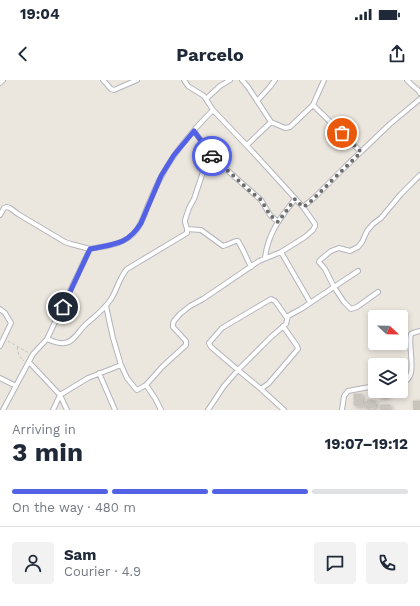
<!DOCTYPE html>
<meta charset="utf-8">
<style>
:root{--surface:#fff;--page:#f2f2f3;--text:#1f2937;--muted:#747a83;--line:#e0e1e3;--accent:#5361e5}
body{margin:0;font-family:"Work Sans",sans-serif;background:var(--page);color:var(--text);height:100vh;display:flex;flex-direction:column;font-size:15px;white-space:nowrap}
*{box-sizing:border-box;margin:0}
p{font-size:13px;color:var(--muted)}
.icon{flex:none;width:22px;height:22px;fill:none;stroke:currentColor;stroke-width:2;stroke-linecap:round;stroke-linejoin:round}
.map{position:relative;height:330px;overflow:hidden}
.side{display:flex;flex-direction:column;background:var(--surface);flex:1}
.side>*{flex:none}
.needle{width:26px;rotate:112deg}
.fabs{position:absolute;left:368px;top:230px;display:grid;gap:8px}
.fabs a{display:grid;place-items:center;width:40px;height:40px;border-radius:4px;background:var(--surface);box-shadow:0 2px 6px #0003;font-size:20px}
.pin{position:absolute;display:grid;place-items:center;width:34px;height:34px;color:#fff;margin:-17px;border:2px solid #fff;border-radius:50%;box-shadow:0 1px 4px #0007}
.courier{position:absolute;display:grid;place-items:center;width:40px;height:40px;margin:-20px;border:3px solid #5361e5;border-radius:50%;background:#fff;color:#222;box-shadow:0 1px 5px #0007}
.headline em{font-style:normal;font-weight:700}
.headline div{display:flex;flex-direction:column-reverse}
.headline{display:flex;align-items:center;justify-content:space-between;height:68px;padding:0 12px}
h1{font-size:26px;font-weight:700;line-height:30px}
.bar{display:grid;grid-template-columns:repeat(4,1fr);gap:6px 4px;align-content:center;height:48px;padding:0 12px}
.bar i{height:5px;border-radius:3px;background:var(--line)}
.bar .active{background:var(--accent)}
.bar p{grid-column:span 4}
.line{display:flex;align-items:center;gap:10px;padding:0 12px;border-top:1px solid var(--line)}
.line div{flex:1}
.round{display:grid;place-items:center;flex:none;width:42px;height:42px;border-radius:4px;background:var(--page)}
.status{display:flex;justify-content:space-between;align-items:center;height:28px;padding:0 20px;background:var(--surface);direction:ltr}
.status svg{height:11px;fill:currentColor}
header{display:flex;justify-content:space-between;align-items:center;height:52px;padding:0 12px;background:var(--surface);font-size:18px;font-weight:700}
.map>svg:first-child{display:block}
.building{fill:#c7c5be;stroke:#c7c3b9;filter:url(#shadow)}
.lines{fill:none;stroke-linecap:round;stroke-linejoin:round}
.minor-casing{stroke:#b3b4bd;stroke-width:6}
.path{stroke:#c4c4c4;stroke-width:1;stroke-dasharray:3 2;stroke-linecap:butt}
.minor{stroke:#fff;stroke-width:4}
.done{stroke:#6e6d6a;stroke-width:4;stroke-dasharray:0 7.2}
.route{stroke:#5361e5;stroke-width:5}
</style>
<div class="status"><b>19:04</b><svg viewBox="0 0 49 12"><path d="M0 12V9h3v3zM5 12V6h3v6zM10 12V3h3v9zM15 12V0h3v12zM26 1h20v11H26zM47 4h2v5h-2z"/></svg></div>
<header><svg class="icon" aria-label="back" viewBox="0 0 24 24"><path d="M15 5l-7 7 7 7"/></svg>Parcelo<svg class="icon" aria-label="share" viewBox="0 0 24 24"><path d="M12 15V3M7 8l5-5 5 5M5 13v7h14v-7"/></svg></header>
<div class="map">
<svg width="420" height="330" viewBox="0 0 420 330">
<defs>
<filter id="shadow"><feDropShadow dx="2" dy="1.5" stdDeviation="2" flood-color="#0004"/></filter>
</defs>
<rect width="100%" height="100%" fill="#ebe7df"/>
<path class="building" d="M378 311H388L389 316H387V317L379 318Z
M354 314H362V326L354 325Z
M367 320H373V321H376L375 328 364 327 365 321 367 322Z
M413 321H420V330H414Z
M380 325H390V330H380Z"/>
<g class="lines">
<g class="minor-casing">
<path id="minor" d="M103 0 111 9 114 10 137 0
M184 0 188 6 204 16 213 30 251 70 303 127 315 117 344 88 390 44 420 19
M242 0 248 7 271 42 247 65
M407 0 412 5 419 11 420 13
M0 3 3 0
M206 19 220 6 230 0
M257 21 269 8 275 0
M313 25 361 72
M271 42 285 48 290 47 313 25 324 0
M212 75 227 90 261 120 270 135 278 142
M0 135 4 128 7 127 10 128 18 134 65 162 71 164 90 169
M187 149 201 150 223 166 226 165 236 161H238L243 170 251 187
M281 172 310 222
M265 178C268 153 280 138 295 119
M358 191 334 207 325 189 319 182 320 180 331 171 339 168 350 171 358 167 362 162 367 151 373 144 381 138 401 114 420 95
M106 226 113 258 121 285 127 298 135 308 137 310 146 305 162 287 186 265V261L173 247V244L174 241 180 234 190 226 203 219 259 181 281 172 305 157 313 150 315 146V144L303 127
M0 229 5 233 11 243 0 266
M287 238 275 221 271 219 222 248 209 263 211 267 238 290 271 257 286 244 288 236 301 229 334 207 344 222 351 229 357 227 378 212
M47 259C52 261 59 264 64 263 73 263 79 251 85 245 94 237 104 230 111 219 117 210 119 198 127 189L187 153V149L185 142V140L189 128 194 119 204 89 212 75 194 51
M29 282 60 315 88 298 121 285
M99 293 115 330
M0 298 16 306
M401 302C420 301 407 267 411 254L413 253 420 251
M146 305 155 318 161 330
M261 309 269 303 298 269 297 266 283 246
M60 315 67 330
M3 330 33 274 47 259 56 240 90 169C105 166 122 165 133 154 141 147 144 135 148 125 152 116 156 106 161 97 174 72 193 50 213 30
M53 330 60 315
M208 330 224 306 238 290 261 309 284 330
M342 330 344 316 348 311 375 306"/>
</g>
<path class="path" d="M8 261 29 273
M17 267 19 276 24 281"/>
<use href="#minor" class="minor"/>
</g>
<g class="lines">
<path class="done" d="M212 76 250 111 261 120 270 135 278 142 295 119 303 127 308 124 361 72 342 53"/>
<path class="route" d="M63 227 90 169C113 164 128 165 141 143L161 96 174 75 194 51 212 76"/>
</g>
</svg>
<div class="fabs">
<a><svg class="needle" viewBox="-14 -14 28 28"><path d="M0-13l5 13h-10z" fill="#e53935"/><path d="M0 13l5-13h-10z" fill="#747a83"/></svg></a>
<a><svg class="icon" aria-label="layers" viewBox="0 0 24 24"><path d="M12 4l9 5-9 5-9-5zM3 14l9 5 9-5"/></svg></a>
</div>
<div class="pin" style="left:342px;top:53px;background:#ea580c"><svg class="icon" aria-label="bag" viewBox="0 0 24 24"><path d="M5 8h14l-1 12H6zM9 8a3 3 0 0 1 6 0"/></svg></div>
<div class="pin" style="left:63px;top:227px;background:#1f2937"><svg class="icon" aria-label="home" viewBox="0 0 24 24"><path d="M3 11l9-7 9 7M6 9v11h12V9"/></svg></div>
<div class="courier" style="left:212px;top:76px"><svg class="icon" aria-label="car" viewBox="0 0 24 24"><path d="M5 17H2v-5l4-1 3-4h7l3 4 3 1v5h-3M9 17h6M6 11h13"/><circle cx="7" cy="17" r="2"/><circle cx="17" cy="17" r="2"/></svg></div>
</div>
<section class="side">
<div class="headline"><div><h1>3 min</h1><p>Arriving in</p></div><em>19:07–19:12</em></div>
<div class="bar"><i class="active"></i><i class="active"></i><i class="active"></i><i></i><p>On the way · 480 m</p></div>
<div class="line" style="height:72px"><a class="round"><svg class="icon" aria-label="person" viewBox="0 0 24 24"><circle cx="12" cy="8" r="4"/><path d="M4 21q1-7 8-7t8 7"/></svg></a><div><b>Sam</b><p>Courier · 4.9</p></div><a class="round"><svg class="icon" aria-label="chat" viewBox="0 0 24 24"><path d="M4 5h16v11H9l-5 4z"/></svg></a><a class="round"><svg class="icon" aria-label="phone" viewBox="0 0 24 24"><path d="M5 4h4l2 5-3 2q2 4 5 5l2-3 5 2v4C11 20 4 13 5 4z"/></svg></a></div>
</section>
